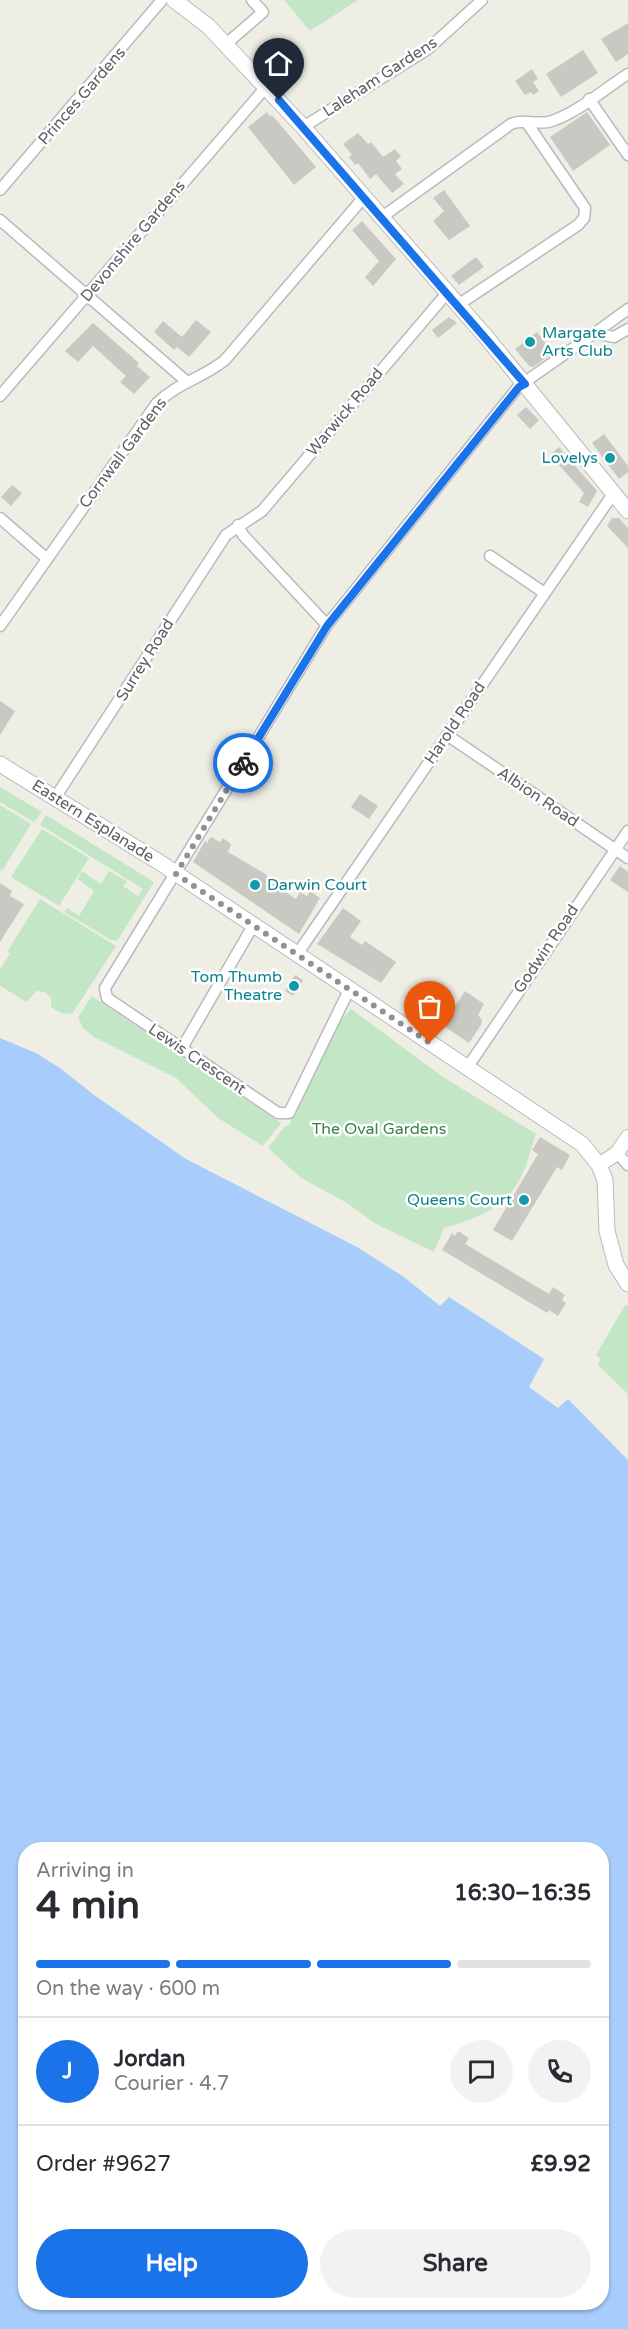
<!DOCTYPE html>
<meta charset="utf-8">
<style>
:root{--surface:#fff;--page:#f2f2f3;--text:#2b2b33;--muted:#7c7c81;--line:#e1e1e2;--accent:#1a73e8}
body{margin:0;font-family:"Varela Round",sans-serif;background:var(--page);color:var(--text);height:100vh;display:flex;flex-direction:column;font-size:22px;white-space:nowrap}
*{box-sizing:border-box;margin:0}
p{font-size:20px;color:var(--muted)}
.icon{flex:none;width:33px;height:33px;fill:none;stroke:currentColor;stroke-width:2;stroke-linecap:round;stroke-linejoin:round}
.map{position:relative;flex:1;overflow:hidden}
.side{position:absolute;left:18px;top:1842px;width:591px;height:468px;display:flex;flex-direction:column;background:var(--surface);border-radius:24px;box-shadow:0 2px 4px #0004}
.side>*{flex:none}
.pin{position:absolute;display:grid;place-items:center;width:51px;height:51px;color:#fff;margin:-62px -26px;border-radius:50% 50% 50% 0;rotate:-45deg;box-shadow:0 0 6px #0007}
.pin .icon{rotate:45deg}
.courier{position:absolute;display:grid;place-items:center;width:60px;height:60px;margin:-30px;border:4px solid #1a73e8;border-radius:50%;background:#fff;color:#222;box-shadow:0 2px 8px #0007}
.summary em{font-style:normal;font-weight:700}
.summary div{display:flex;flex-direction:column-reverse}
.summary{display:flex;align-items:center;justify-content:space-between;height:102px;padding:0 18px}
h1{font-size:39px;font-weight:700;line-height:45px}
.bar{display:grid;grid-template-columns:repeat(4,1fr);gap:9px 6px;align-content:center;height:72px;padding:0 18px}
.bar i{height:8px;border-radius:4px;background:var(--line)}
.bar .selected{background:var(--accent)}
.bar p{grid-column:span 4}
.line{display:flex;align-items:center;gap:15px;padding:0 18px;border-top:2px solid var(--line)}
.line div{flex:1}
.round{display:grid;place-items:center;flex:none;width:63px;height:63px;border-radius:32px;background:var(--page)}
.action{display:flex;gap:12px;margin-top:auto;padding:12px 18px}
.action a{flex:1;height:69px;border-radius:36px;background:var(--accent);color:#fff;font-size:24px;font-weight:700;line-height:69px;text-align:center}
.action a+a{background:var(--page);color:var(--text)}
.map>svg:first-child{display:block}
.green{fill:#c3e6c7}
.water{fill:#a8cdfc;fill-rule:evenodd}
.building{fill:#cac8c2}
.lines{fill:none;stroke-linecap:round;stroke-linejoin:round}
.minor-casing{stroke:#b8babf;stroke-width:13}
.tertiary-casing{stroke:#b8babf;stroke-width:16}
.secondary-casing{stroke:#b9bbc1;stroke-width:17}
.minor{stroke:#fff;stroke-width:10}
.tertiary{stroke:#fff;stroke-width:14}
.secondary{stroke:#fff;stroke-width:15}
.done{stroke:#909292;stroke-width:6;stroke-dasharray:0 10.8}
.route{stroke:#1a73e8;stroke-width:8}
.culture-dot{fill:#0f9aa8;stroke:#fff;stroke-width:2}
.labels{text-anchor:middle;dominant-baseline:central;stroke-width:5;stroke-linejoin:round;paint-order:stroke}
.street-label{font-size:16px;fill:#5d6065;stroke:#fff}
.culture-label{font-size:16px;fill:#0d838f;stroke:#fff;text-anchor:end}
.park-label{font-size:16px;fill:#378244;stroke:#fff}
</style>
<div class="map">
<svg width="628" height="2329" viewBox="0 0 628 2329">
<rect width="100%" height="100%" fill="#efeee5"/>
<path class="green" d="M284 0H358L310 31Z
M0 787 42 812 34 822 0 802Z
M0 805 31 824 2 871 0 869Z
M46 815 154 882 117 941 111 940 64 912 67 908 79 916 94 891 78 879 82 871 101 884 109 871 127 881 123 886 138 896 143 889 40 825Z
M42 829 89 858 59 906 11 877Z
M40 899 116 946 72 1014 61 1013 51 1007V998L45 992 36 991 27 1002 0 986V969L10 954 7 952Z
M92 996 281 1123 263 1146 218 1118 176 1078 94 1037 83 1028 78 1017Z
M351 1009 443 1077 536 1134C531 1147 528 1162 522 1175 506 1209 478 1218 444 1228L434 1252 376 1224 347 1203 301 1178 268 1148 285 1126 289 1125 336 1026Z
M625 1305 628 1306V1394L598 1365 600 1358 596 1355Z"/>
<path class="water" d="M0 1038 36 1053 60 1068 94 1095 186 1159 357 1247 404 1277 440 1306 449 1297 544 1359 529 1387 558 1408 568 1399 628 1460V2329H0ZM26 1850H602V2302H26Z"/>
<path class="building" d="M628 23V54L616 62 601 39Z
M583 50 598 73 561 97 546 74Z
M532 69 538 79 533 82 539 91 533 95 531 92 525 95 515 81Z
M267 112 270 117 272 115 316 167 294 185 248 127Z
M587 112 610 145 573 171 550 137Z
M358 133 368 144 371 142 383 157 395 149 401 156 396 161 402 169 395 174 404 184 392 193 376 174 370 179 358 163 355 165 349 157 352 155 343 144Z
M444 190 470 226 449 240 433 221 444 211 433 198Z
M362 221 396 259 373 286 365 277 379 261 352 230Z
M476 257 484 267 459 285 451 276Z
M449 317 457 323 438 338 432 330Z
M196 320 211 332 189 357 177 347 174 350 154 332 163 321 182 337Z
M93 323 139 363 137 366 150 377 134 394 120 382 126 376 93 346 78 362 65 351Z
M537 332 553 353 533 367 529 366 515 349Z
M526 407 539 420 530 429 517 415Z
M604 434 628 466V472L619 479 592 443Z
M559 447 597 491 588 507 579 502 584 493 550 455Z
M12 485 22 493 11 506 1 497Z
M612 518H619L628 528V548L607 526Z
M0 701 15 711 0 735Z
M360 794 378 806 369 819 351 807Z
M211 837 220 842 223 838 231 844 228 852 267 875 268 880 296 899 300 892 307 896 310 891 320 898 299 934 193 862 205 841 207 843Z
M620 866 628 872V892L610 880Z
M0 883 12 891 10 896 24 904 0 942Z
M343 908 361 921 350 937 362 945 365 941 396 962 381 983 317 944Z
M295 975 303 980 293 996 285 991Z
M465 991 484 1004 478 1015 482 1020 481 1025 469 1043 438 1022 447 1009 451 1012Z
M540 1137 570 1155 562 1170 557 1167 512 1241 493 1230 538 1154 532 1150Z
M458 1231 469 1238 465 1244 549 1294 553 1287 565 1295 562 1300 566 1303 558 1316 549 1310 547 1313 442 1250 452 1233 455 1236Z"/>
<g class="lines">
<g class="minor-casing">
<path id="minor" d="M226 44 263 12 252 0
M589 99 628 155
M303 127 428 49 482 0
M0 190 162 0
M382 217 511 124C524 118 538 126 552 121 579 112 604 89 628 74
M0 220 186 381
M458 305 578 225 584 218 585 208 527 123
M628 309 595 333 614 337 628 329
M0 396 266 87
M0 518 46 558
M238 525 243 535 327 625
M490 556 543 592
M0 626 157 403C179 382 203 378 225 360L364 197
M447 735 628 858
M55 798 226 535 262 511 447 293
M298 953 613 494
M350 988 289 1113H278L107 998 105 988 327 625 519 386 595 333
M182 1048 254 924
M467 1068 628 831
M617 1153 628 1165"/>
</g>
<g class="tertiary-casing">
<path id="tertiary" d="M599 1165 617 1153 628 1137"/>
</g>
<g class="secondary-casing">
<path id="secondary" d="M174 0 208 26 303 127 487 338 628 511
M0 764 159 862 582 1144 599 1165 605 1180 607 1231 616 1265 628 1284"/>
</g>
<use href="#minor" class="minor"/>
<use href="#tertiary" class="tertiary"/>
<use href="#secondary" class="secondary"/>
</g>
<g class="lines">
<path class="done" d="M243 763 176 874 430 1043"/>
<path class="route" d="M243 763 327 626 519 387 525 384 279 100"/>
</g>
<g class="culture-dot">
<circle cx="530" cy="342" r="6"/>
<circle cx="610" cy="458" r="6"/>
<circle cx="255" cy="885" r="6"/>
<circle cx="294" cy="986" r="6"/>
<circle cx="524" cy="1200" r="6"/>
</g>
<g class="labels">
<g class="street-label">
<text transform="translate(380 77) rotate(-33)">Laleham Gardens</text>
<text transform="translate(82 96) rotate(-49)">Princes Gardens</text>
<text transform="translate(133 241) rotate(-50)">Devonshire Gardens</text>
<text transform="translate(345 412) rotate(-50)">Warwick Road</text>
<text transform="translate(123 453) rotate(-53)">Cornwall Gardens</text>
<text transform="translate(145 660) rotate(-58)">Surrey Road</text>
<text transform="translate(455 723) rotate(-56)">Harold Road</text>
<text transform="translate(538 797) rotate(34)">Albion Road</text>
<text transform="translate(93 821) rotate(32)">Eastern Esplanade</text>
<text transform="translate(546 949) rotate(-56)">Godwin Road</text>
<text transform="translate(197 1059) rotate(34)">Lewis Crescent</text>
</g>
<g class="culture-label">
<text x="542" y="333" text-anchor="start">Margate<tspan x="542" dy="18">Arts Club</tspan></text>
<text x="598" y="458">Lovelys</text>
<text x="267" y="885" text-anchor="start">Darwin Court</text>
<text x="282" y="977">Tom Thumb<tspan x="282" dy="18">Theatre</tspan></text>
<text x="512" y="1200">Queens Court</text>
</g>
<g class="park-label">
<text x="379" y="1129">The Oval Gardens</text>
</g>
</g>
</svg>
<div class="pin" style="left:430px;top:1043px;background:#ea580c"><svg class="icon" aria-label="bag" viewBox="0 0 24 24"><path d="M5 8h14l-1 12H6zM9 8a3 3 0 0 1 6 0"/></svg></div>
<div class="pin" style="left:279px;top:100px;background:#1f2937"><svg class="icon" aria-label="home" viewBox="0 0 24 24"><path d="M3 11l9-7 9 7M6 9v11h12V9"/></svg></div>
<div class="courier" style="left:243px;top:763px"><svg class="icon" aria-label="bike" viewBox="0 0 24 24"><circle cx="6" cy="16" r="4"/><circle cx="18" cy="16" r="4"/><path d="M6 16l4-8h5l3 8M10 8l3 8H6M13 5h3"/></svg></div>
<section class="side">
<div class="summary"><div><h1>4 min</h1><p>Arriving in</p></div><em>16:30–16:35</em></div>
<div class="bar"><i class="selected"></i><i class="selected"></i><i class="selected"></i><i></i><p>On the way · 600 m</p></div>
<div class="line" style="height:108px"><b class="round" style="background:var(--accent);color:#fff">J</b><div><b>Jordan</b><p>Courier · 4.7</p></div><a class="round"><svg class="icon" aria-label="chat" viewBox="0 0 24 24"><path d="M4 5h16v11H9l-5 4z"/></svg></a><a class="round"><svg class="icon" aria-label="phone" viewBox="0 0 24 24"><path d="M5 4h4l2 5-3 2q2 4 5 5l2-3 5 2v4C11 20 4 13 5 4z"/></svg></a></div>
<div class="line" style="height:78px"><div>Order #9627</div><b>£9.92</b></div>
<div class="action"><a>Help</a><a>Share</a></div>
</section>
</div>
